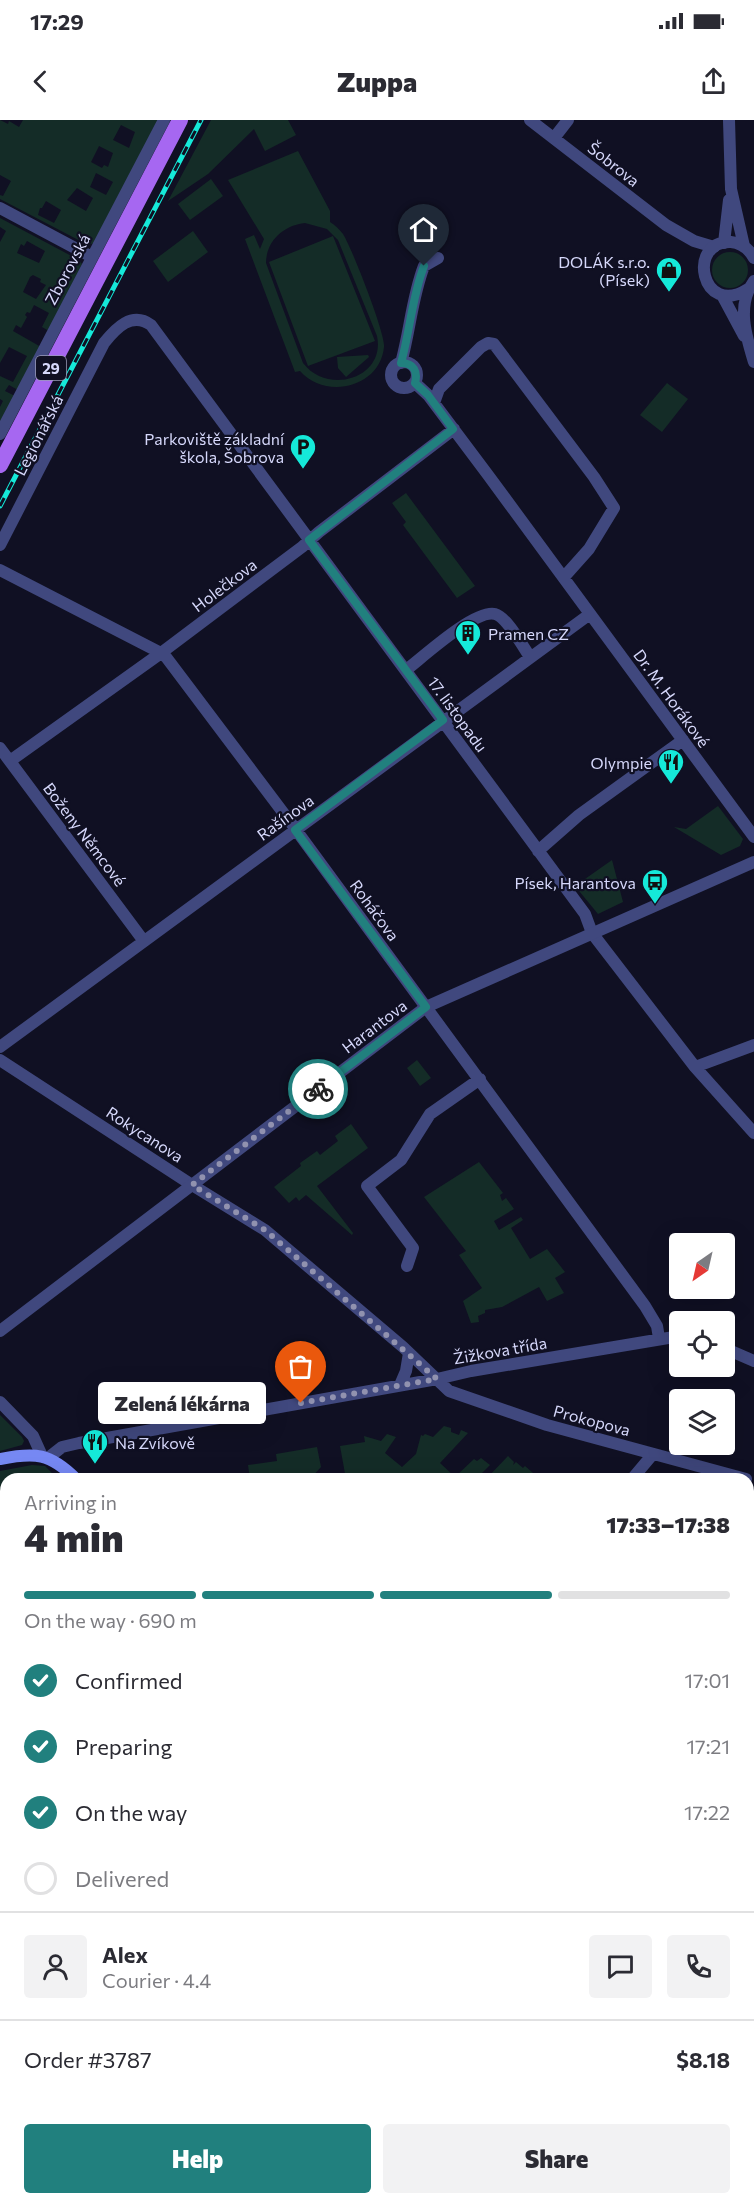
<!DOCTYPE html>
<meta charset="utf-8">
<style>
:root{--surface:#fff;--page:#f2f2f3;--text:#2b2b33;--muted:#7c7c81;--line:#e1e1e2;--accent:#21807e}
body{margin:0;font-family:Commissioner,sans-serif;background:var(--page);color:var(--text);height:100vh;display:flex;flex-direction:column;font-size:22px;white-space:nowrap}
*{box-sizing:border-box;margin:0}
p{font-size:20px;color:var(--muted)}
.icon{flex:none;width:33px;height:33px;fill:none;stroke:currentColor;stroke-width:2;stroke-linecap:round;stroke-linejoin:round}
.map{position:relative;flex:1;overflow:hidden}
.panel{position:absolute;left:0px;top:1353px;width:754px;height:732px;display:flex;flex-direction:column;background:var(--surface);border-radius:18px 18px 0 0;box-shadow:0 6px 24px #0002}
.panel>*{flex:none}
.needle{width:39px;rotate:214deg}
.tools{position:absolute;left:669px;top:1113px;display:grid;gap:12px}
.tools a{display:grid;place-items:center;width:66px;height:66px;border-radius:6px;background:var(--surface);box-shadow:0 6px 24px #0002;font-size:30px}
.pin{position:absolute;display:grid;place-items:center;width:51px;height:51px;color:#fff;margin:-62px -26px;border-radius:50% 50% 50% 0;rotate:-45deg;box-shadow:0 0 6px #0007}
.pin .icon{rotate:45deg}
.courier{position:absolute;display:grid;place-items:center;width:60px;height:60px;margin:-30px;border:4px solid #21807e;border-radius:50%;background:#fff;color:#222;box-shadow:0 2px 8px #0007}
.bubble{position:absolute;height:42px;border-radius:6px;background:var(--surface);box-shadow:0 6px 24px #0002;font-size:20px;font-weight:800;line-height:42px;text-align:center}
.summary em{font-style:normal;font-weight:800}
.summary div{display:flex;flex-direction:column-reverse}
.summary{display:flex;align-items:center;justify-content:space-between;height:102px;padding:0 24px}
h1{font-size:39px;font-weight:800;line-height:45px}
.bar{display:grid;grid-template-columns:repeat(4,1fr);gap:9px 6px;align-content:center;height:72px;padding:0 24px}
.bar i{height:8px;border-radius:4px;background:var(--line)}
.bar .on{background:var(--accent)}
.bar p{grid-column:span 4}
.line{display:flex;align-items:center;gap:15px;padding:0 24px;border-top:2px solid var(--line)}
.line div{flex:1}
.round{display:grid;place-items:center;flex:none;width:63px;height:63px;border-radius:6px;background:var(--page)}
ol{padding:0 24px;list-style:none}
li{display:flex;align-items:center;gap:18px;height:66px}
li p{margin-inline-start:auto}
li .icon{padding:6px;border-radius:50%;background:var(--accent);color:#fff;stroke-width:4}
li:last-child{color:var(--muted)}
li i{width:33px;height:33px;border:3px solid var(--line);border-radius:50%}
.cta{display:flex;gap:12px;margin-top:auto;padding:12px 24px}
.cta a{flex:1;height:69px;border-radius:6px;background:var(--accent);color:#fff;font-size:24px;font-weight:800;line-height:69px;text-align:center}
.cta a+a{background:var(--page);color:var(--text)}
.status{display:flex;justify-content:space-between;align-items:center;height:42px;padding:0 30px;background:var(--surface);direction:ltr}
.status svg{height:16px;fill:currentColor}
header{display:flex;justify-content:space-between;align-items:center;height:78px;padding:0 24px;background:var(--surface);font-size:27px;font-weight:800}
.map>svg:first-child{display:block}
.green{fill:#142c27;fill-rule:evenodd}
.lines{fill:none;stroke-linecap:round;stroke-linejoin:round}
.minor{stroke:#40487e;stroke-width:12}
.tertiary{stroke:#40487e;stroke-width:12}
.secondary{stroke:#7688f3;stroke-width:12}
.primary{stroke:#a667f1;stroke-width:16}
.rail-casing{stroke:#15e9d9;stroke-width:5}
.rail{stroke:#101023;stroke-width:3;stroke-dasharray:9;stroke-linecap:butt}
.done{stroke:#9192af;stroke-width:6;stroke-dasharray:0 10.8}
.route{stroke:#21807e;stroke-width:8}
.labels{text-anchor:middle;dominant-baseline:central;stroke-width:4.5;stroke-linejoin:round;paint-order:stroke}
.shield{fill:#101023;stroke:#9b9cba;stroke-width:1.5}
.shield-label{font-size:15px;font-weight:bold;fill:#d6d8fb}
.street-label{font-size:16px;fill:#d6d8fb;stroke:#101023}
.poi-label{font-size:16px;fill:#d6d8fb;stroke:#101023;text-anchor:end}
</style>
<div class="status"><b>17:29</b><svg viewBox="0 0 49 12"><path d="M0 12V9h3v3zM5 12V6h3v6zM10 12V3h3v9zM15 12V0h3v12zM26 1h20v11H26zM47 4h2v5h-2z"/></svg></div>
<header><svg class="icon" aria-label="back" viewBox="0 0 24 24"><path d="M15 5l-7 7 7 7"/></svg>Zuppa<svg class="icon" aria-label="share" viewBox="0 0 24 24"><path d="M12 15V3M7 8l5-5 5 5M5 13v7h14v-7"/></svg></header>
<div class="map">
<svg width="754" height="2085" viewBox="0 0 754 2085">
<rect width="100%" height="100%" fill="#101023"/>
<path class="green" d="M0 0 8 4 9 1 19 7 23 0H160L94 123 88 125 0 79V75L3 76 11 61 0 55ZM121 5 135 12 129 28 113 20ZM99 26 113 33 108 47 104 45 102 48 91 42ZM96 53 113 62 106 75 90 67ZM77 68 93 78 86 91 67 80ZM46 81 61 90 54 103 38 95 40 88H42Z
M211 0H288L296 15 265 31 254 9 208 54 168 81Z
M298 31 330 91V102C335 105 339 109 343 114 351 126 386 215 384 227 380 268 325 280 300 251L295 252 245 119 254 115 260 129 264 119 228 60ZM305 103 327 109 338 120 377 216C386 258 328 276 303 243L266 143C266 121 284 105 305 103Z
M211 59 223 76 190 100 178 84Z
M0 98 79 140 82 144 49 211 42 207 49 193 34 185 30 193 27 192 25 195 27 197 21 208 16 205 13 211 41 227 18 270 9 265 5 271 15 276 0 305V287L3 281 0 279V256L13 262 27 236 9 227 0 243V122L6 111 0 107ZM27 121 45 131 39 143 17 133 21 124 24 126ZM33 155 41 159 40 162 46 165 36 179 23 172 30 157Z
M193 111 208 132 168 162 153 141Z
M333 116 375 221 308 246 269 142Z
M712 150a18 18 0 1 1 36 0a18 18 0 1 1-36 0Z
M368 235 369 237 346 257 338 248 337 237Z
M667 263 688 279 662 312 640 295Z
M406 373 475 466 457 478 403 405 406 402 392 383Z
M718 686 743 719 740 726 721 735 674 707 686 709Z
M612 740 623 782 598 794 575 766Z
M417 940 431 958 420 966 407 948Z
M351 1004 368 1028 317 1066 353 1113 352 1115 306 1075 299 1081 296 1077 289 1083 274 1067 301 1046 300 1043 317 1031 320 1035 338 1021 335 1016Z
M479 1042 503 1073 500 1075 502 1081 506 1078 514 1089 494 1101 499 1110 521 1097 523 1100 511 1108 530 1139 547 1129 565 1152 555 1158 564 1173 547 1181 539 1167 502 1187 485 1190V1193L478 1196 479 1202 471 1203 463 1181 482 1168 459 1135 466 1131 424 1077Z
M0 1295 22 1317 24 1321 22 1325 0 1331Z
M444 1306 451 1308V1312L459 1315 461 1310 468 1313 440 1343 455 1357 474 1339 477 1341 481 1338 490 1345 482 1353 487 1358 508 1336 514 1342 513 1345 516 1342 523 1348 525 1346 540 1359H346L340 1326 365 1322 364 1316 381 1321 387 1314 396 1317 385 1333 402 1347 416 1334 421 1315 423 1316 425 1314 433 1317Z
M317 1327 321 1347 310 1359H250L248 1345 277 1341 276 1334Z
M32 1345 45 1346 58 1359H6V1545L2 1549 0 1547V1351Z
M754 1494V1854L748 1846V1499Z
M6 2070V2079H108L110 2085H0V2076Z
M225 2079H395L386 2085H227L223 2081Z
M592 2079H665L669 2085H596Z"/>
<g class="lines">
<path class="minor" d="M530 0 666 105 694 121 714 127
M554 18 568 0
M0 88 92 137
M391 255a13 13 0 1 1 26 0a13 13 0 1 1-26 0Z
M401 243C410 211 412 177 424 146L438 138
M415 263 428 275 488 355 754 717
M434 283 439 269 481 227 488 223 494 224 594 357 614 388 589 429 564 457
M0 314 164 0
M0 425 104 223C116 208 132 191 151 205L585 794 592 813 695 947 754 1013
M0 450 161 533 166 537 291 703 645 1186 657 1206 659 1218
M406 550C423 537 475 489 495 494 507 497 523 527 530 537
M0 628 143 820
M10 641 161 533 302 427 319 412 454 309
M538 731 579 695 683 620
M0 927 590 494
M0 940 192 1065 265 1110 403 1227 449 1271 547 1305 746 1359
M695 947 754 925
M407 1146 413 1128 367 1066 401 1040 430 994 480 959
M724 1228 754 1241
M400 1265 406 1251 409 1233
M48 1338 62 1327 79 1323 437 1259 471 1251 680 1216
M632 1359 653 1334
M0 1566 6 1572
M748 1900 754 1897
M0 2021 6 2015
M160 2079 166 2085
M497 2079 503 2085"/>
<path class="tertiary" d="M729 0 731 69 744 126
M724 123 729 80
M754 161C736 185 746 216 754 242
M748 169C701 199 686 120 731 122 742 123 749 129 754 138
M722 175 744 216
M0 1211 426 887 754 742
M0 1282 33 1316 42 1336
M471 2085 480 2079"/>
<path class="secondary" d="M0 1339C35 1332 50 1333 76 1359
M748 2051 754 2057"/>
<path class="primary" d="M0 345 180 0"/>
<g class="rail-casing">
<path id="rail" d="M0 386 201 0"/>
</g>
<use href="#rail" class="rail"/>
</g>
<g class="lines">
<path class="done" d="M301 1283 437 1259 265 1110 192 1065 318 969"/>
<path class="route" d="M318 969 426 887 295 710 443 600 309 420 453 309 428 275 415 263C418 252 414 243 401 243 410 211 412 177 424 146"/>
</g>
<defs>
<g id="shop-pin" transform="scale(1.35)"><path d="M0 17L-7.5 6A9.5 9.5 0 1 1 7.5 6Z" fill="#15e9d9" stroke="#101023"/><path d="M-5-2.5h2.3a2.7 3.5 0 0 1 5.4 0H5L5.5 6h-11ZM-1.5-2.5h3a1.5 2.3 0 0 0-3 0Z" fill="#111"/></g>
<g id="parking-pin" transform="scale(1.35)"><path d="M0 17L-7.5 6A9.5 9.5 0 1 1 7.5 6Z" fill="#15e9d9" stroke="#101023"/><path d="M-3.5-5.5H1a3.5 3.5 0 0 1 0 7H-1V5.5H-3.5ZM-1-3.4V-.6H.8a1.4 1.4 0 0 0 0-2.8Z" fill="#111"/></g>
<g id="building-pin" transform="scale(1.35)"><path d="M0 17L-7.5 6A9.5 9.5 0 1 1 7.5 6Z" fill="#15e9d9" stroke="#101023"/><path d="M-4-6H4V6H1V3H-1V6H-4ZM-2.5-4.3h1.7v1.8h-1.7ZM.8-4.3h1.7v1.8H.8ZM-2.5-1h1.7V.8h-1.7ZM.8-1h1.7V.8H.8Z" fill="#111"/></g>
<g id="restaurant-pin" transform="scale(1.35)"><path d="M0 17L-7.5 6A9.5 9.5 0 1 1 7.5 6Z" fill="#15e9d9" stroke="#101023"/><path d="M-5-6h1v4h1v-4h1v4h1v-4h1v5L-1.5 .5V6h-2V.5L-5-1ZM5-6V6H3V1.5H1.5Q1.5-4 5-6Z" fill="#111"/></g>
<g id="bus-pin" transform="scale(1.35)"><path d="M0 17L-7.5 6A9.5 9.5 0 1 1 7.5 6Z" fill="#15e9d9" stroke="#101023"/><path d="M-5-6H5V4H4V6H2V4H-2V6H-4V4H-5ZM-3.5-4V0h7V-4ZM-3.5 1.2v1.5H-2V1.2ZM2 1.2v1.5H3.5V1.2Z" fill="#111"/></g>
</defs>
<g fill-rule="evenodd">
<use href="#shop-pin" x="669" y="150"/>
<use href="#parking-pin" x="303" y="327"/>
<use href="#building-pin" x="468" y="513"/>
<use href="#restaurant-pin" x="671" y="642"/>
<use href="#bus-pin" x="655" y="762"/>
<use href="#restaurant-pin" x="95" y="1322"/>
</g>
<g class="labels">
<rect class="shield" x="36" y="236" width="30" height="24" rx="4.5"/>
<g class="shield-label">
<text x="51" y="248">29</text>
</g>
<g class="street-label">
<text transform="translate(614 44) rotate(38)">Šobrova</text>
<text transform="translate(67 149) rotate(-62)">Zborovská</text>
<text transform="translate(38 315) rotate(-63)">Legionářská</text>
<text transform="translate(224 465) rotate(-37)">Holečkova</text>
<text transform="translate(672 578) rotate(54)">Dr. M. Horákové</text>
<text transform="translate(458 594) rotate(54)">17. listopadu</text>
<text transform="translate(285 697) rotate(-36)">Rašínova</text>
<text transform="translate(85 714) rotate(53)">Boženy Němcové</text>
<text transform="translate(375 790) rotate(54)">Roháčova</text>
<text transform="translate(374 906) rotate(-37)">Harantova</text>
<text transform="translate(145 1014) rotate(33)">Rokycanova</text>
<text transform="translate(500 1230) rotate(-10)">Žižkova třída</text>
<text transform="translate(592 1300) rotate(15)">Prokopova</text>
</g>
<g class="poi-label">
<text x="650" y="141">DOLÁK s.r.o.<tspan x="650" dy="18">(Písek)</tspan></text>
<text x="284" y="318">Parkoviště základní<tspan x="284" dy="18">škola, Šobrova</tspan></text>
<text x="488" y="513" text-anchor="start">Pramen CZ</text>
<text x="652" y="642">Olympie</text>
<text x="636" y="762">Písek, Harantova</text>
<text x="115" y="1322" text-anchor="start">Na Zvíkově</text>
</g>
</g>
</svg>
<div class="tools">
<a><svg class="needle" viewBox="-14 -14 28 28"><path d="M0-13l5 13h-10z" fill="#e53935"/><path d="M0 13l5-13h-10z" fill="#7c7c81"/></svg></a>
<a><svg class="icon" aria-label="locate" viewBox="0 0 24 24"><circle cx="12" cy="12" r="6"/><path d="M12 2v4M12 18v4M2 12h4M18 12h4"/></svg></a>
<a><svg class="icon" aria-label="layers" viewBox="0 0 24 24"><path d="M12 4l9 5-9 5-9-5zM3 14l9 5 9-5"/></svg></a>
</div>
<div class="pin" style="left:301px;top:1283px;background:#ea580c"><svg class="icon" aria-label="bag" viewBox="0 0 24 24"><path d="M5 8h14l-1 12H6zM9 8a3 3 0 0 1 6 0"/></svg></div>
<div class="pin" style="left:424px;top:146px;background:#1f2937"><svg class="icon" aria-label="home" viewBox="0 0 24 24"><path d="M3 11l9-7 9 7M6 9v11h12V9"/></svg></div>
<div class="courier" style="left:318px;top:969px"><svg class="icon" aria-label="bike" viewBox="0 0 24 24"><circle cx="6" cy="16" r="4"/><circle cx="18" cy="16" r="4"/><path d="M6 16l4-8h5l3 8M10 8l3 8H6M13 5h3"/></svg></div>
<div class="bubble" style="left:98px;top:1262px;width:168px">Zelená lékárna</div>
<section class="panel">
<div class="summary"><div><h1>4 min</h1><p>Arriving in</p></div><em>17:33–17:38</em></div>
<div class="bar"><i class="on"></i><i class="on"></i><i class="on"></i><i></i><p>On the way · 690 m</p></div>
<ol>
<li><svg class="icon" aria-label="check" viewBox="0 0 24 24"><path d="M5 12l5 5 9-10"/></svg>Confirmed<p>17:01</p></li>
<li><svg class="icon" aria-label="check" viewBox="0 0 24 24"><path d="M5 12l5 5 9-10"/></svg>Preparing<p>17:21</p></li>
<li><svg class="icon" aria-label="check" viewBox="0 0 24 24"><path d="M5 12l5 5 9-10"/></svg>On the way<p>17:22</p></li>
<li><i></i>Delivered</li>
</ol>
<div class="line" style="height:108px"><a class="round"><svg class="icon" aria-label="person" viewBox="0 0 24 24"><circle cx="12" cy="8" r="4"/><path d="M4 21q1-7 8-7t8 7"/></svg></a><div><b>Alex</b><p>Courier · 4.4</p></div><a class="round"><svg class="icon" aria-label="chat" viewBox="0 0 24 24"><path d="M4 5h16v11H9l-5 4z"/></svg></a><a class="round"><svg class="icon" aria-label="phone" viewBox="0 0 24 24"><path d="M5 4h4l2 5-3 2q2 4 5 5l2-3 5 2v4C11 20 4 13 5 4z"/></svg></a></div>
<div class="line" style="height:78px"><div>Order #3787</div><b>$8.18</b></div>
<div class="cta"><a>Help</a><a>Share</a></div>
</section>
</div>
